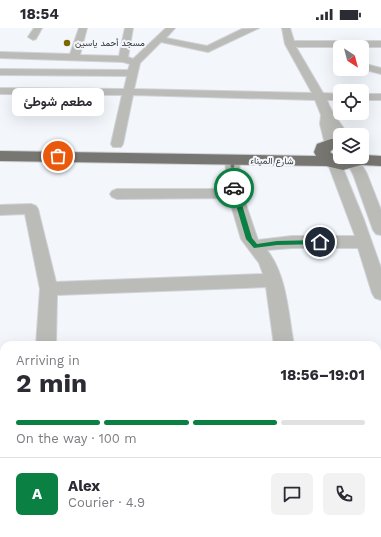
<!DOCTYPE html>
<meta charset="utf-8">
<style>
:root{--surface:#fff;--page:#f2f2f3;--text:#2b2b33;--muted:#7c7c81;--line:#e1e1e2;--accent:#0b8043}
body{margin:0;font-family:"Work Sans",Vazirmatn,sans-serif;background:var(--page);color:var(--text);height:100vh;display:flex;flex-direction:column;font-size:15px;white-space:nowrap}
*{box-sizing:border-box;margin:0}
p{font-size:13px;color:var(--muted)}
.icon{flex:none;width:22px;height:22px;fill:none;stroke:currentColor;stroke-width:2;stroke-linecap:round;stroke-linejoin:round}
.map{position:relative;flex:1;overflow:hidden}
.side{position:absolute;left:0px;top:313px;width:381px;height:196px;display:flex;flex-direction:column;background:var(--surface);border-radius:12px 12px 0 0;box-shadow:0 4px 16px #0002}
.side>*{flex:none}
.needle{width:26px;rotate:144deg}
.buttons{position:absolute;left:333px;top:12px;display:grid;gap:8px}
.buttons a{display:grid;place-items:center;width:36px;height:36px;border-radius:6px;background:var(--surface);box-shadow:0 4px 16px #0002;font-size:20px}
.pin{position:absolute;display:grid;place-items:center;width:34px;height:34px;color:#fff;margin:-17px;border:2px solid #fff;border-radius:50%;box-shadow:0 1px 4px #0007}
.courier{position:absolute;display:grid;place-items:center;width:40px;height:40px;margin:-20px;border:3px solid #0b8043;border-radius:50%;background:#fff;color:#222;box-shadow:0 1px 5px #0007}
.bubble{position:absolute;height:28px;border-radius:6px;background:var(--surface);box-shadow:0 4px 16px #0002;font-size:13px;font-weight:700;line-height:28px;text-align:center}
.headline em{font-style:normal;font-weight:700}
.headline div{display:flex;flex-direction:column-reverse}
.headline{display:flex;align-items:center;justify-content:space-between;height:68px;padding:0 16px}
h1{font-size:26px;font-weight:700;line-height:30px}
.bar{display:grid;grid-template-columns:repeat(4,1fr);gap:6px 4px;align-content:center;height:48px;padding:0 16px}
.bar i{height:5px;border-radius:3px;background:var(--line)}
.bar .on{background:var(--accent)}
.bar p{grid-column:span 4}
.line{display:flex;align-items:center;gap:10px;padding:0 16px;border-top:1px solid var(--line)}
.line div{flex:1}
.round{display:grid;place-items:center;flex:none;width:42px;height:42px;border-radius:6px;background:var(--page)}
.status{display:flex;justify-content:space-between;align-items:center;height:28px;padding:0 20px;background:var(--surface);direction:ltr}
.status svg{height:11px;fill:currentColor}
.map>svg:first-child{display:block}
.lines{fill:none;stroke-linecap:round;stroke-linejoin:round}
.minor-casing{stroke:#d0d3d8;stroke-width:2}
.highway-casing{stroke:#d0d3d8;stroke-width:2}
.minor{fill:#bbbbb8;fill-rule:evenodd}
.highway{fill:#787671;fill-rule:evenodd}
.route{fill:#0b8043}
.done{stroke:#747679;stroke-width:4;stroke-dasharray:0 7.2}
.poi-dot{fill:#7d6800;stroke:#f3f7fc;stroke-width:1.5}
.labels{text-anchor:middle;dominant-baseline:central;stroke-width:4;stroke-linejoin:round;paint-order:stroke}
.far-poi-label{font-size:9px;fill:#2f3133;stroke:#f3f7fc;text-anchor:start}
.far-street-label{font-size:9px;fill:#2f3133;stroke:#f3f7fc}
</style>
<div class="status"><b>18:54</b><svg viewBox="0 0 49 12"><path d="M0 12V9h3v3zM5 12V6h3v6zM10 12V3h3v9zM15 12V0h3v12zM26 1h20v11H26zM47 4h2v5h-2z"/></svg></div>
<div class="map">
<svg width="381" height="509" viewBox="0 0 381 509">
<rect width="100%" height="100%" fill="#f3f7fc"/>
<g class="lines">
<g class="minor-casing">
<path id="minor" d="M34 0H42L36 11 33 12 28 9Z
M79 0H87L80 27 119 28 125 0H133L128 29 133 31 166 0H175L166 10 207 18 242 1 259 0 208 24 161 14 140 35 134 61 312 65 285 16 282 0H290L294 13H381V19H296L323 65 340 66V72H327C332 86 340 94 348 107H340V110H338L334 104 337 116 335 119H327L325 116 320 96 321 87 315 72 133 67 123 116 121 119H113L111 116 122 67 0 66V60L124 61 127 48 0 47V41L128 42 130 36 123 34 0 30V24L70 26Z
M362 35 381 40V46L362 41Z
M362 66H381V72H362Z
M232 128 237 129 239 132 242 165 258 212 292 208H355L328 136 330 133H340L364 192 381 240V272L375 270 372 265 358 220H292L267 222C287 248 288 285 294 317H274L266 259 57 267 56 317H36L40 261 25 186 0 187V177L31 176 36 178 38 181 56 254 263 246 259 235 241 211 229 170 117 171 112 169 110 166 112 163 117 161H228L225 132 227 129Z
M354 131 359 132 367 146 381 182V207L376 206 373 202 353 146 347 135 349 132Z
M0 348H4V366H0Z
M4 471V505H8L0 508V472Z
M116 505H142V509H116Z
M297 505H323V509H297Z"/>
</g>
<g class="highway-casing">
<path id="highway" d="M331 111H340V121H333L330 124 339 131 362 129V125L366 127 381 128V138L361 137 343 142 326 138 0 133V123L316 128 314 124 317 116Z"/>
</g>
<use href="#minor" class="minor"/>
<use href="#highway" class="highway"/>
</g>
<path class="route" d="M234 158 237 160 252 210 257 216 277 213 320 212 324 214 323 216 277 217 254 220 246 211 231 160Z"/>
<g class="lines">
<path class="done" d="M58 128 232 132 234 160"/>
</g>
<circle class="poi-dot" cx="67" cy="15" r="4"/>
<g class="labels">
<g class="far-poi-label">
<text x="75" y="15">مسجد أحمد ياسين</text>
</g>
<g class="far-street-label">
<text transform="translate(272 133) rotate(1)">شارع الميناء</text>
</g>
</g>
</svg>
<div class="buttons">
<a><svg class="needle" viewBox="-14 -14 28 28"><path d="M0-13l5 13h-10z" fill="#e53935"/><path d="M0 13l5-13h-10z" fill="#7c7c81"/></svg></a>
<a><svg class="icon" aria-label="locate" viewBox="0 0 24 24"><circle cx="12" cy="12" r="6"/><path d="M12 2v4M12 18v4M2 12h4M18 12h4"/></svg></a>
<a><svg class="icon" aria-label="layers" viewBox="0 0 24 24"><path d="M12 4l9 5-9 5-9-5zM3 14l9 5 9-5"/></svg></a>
</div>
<div class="pin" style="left:58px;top:128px;background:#ea580c"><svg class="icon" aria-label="bag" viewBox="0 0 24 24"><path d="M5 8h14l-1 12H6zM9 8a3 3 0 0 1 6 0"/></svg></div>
<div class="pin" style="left:320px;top:214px;background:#1f2937"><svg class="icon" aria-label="home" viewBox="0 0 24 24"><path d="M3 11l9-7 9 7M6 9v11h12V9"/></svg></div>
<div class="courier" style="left:234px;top:160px"><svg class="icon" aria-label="car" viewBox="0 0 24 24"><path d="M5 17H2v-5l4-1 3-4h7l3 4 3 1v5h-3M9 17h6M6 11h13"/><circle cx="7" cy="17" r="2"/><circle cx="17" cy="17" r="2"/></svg></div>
<div class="bubble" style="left:12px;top:60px;width:92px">مطعم شوطئ</div>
<section class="side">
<div class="headline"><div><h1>2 min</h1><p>Arriving in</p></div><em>18:56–19:01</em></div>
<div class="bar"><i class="on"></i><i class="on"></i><i class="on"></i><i></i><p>On the way · 100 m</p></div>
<div class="line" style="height:72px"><b class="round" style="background:var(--accent);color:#fff">A</b><div><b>Alex</b><p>Courier · 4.9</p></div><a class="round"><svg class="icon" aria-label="chat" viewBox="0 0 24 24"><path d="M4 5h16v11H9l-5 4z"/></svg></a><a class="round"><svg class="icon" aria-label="phone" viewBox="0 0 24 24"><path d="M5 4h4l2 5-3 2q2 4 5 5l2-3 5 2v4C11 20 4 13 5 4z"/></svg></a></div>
</section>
</div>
